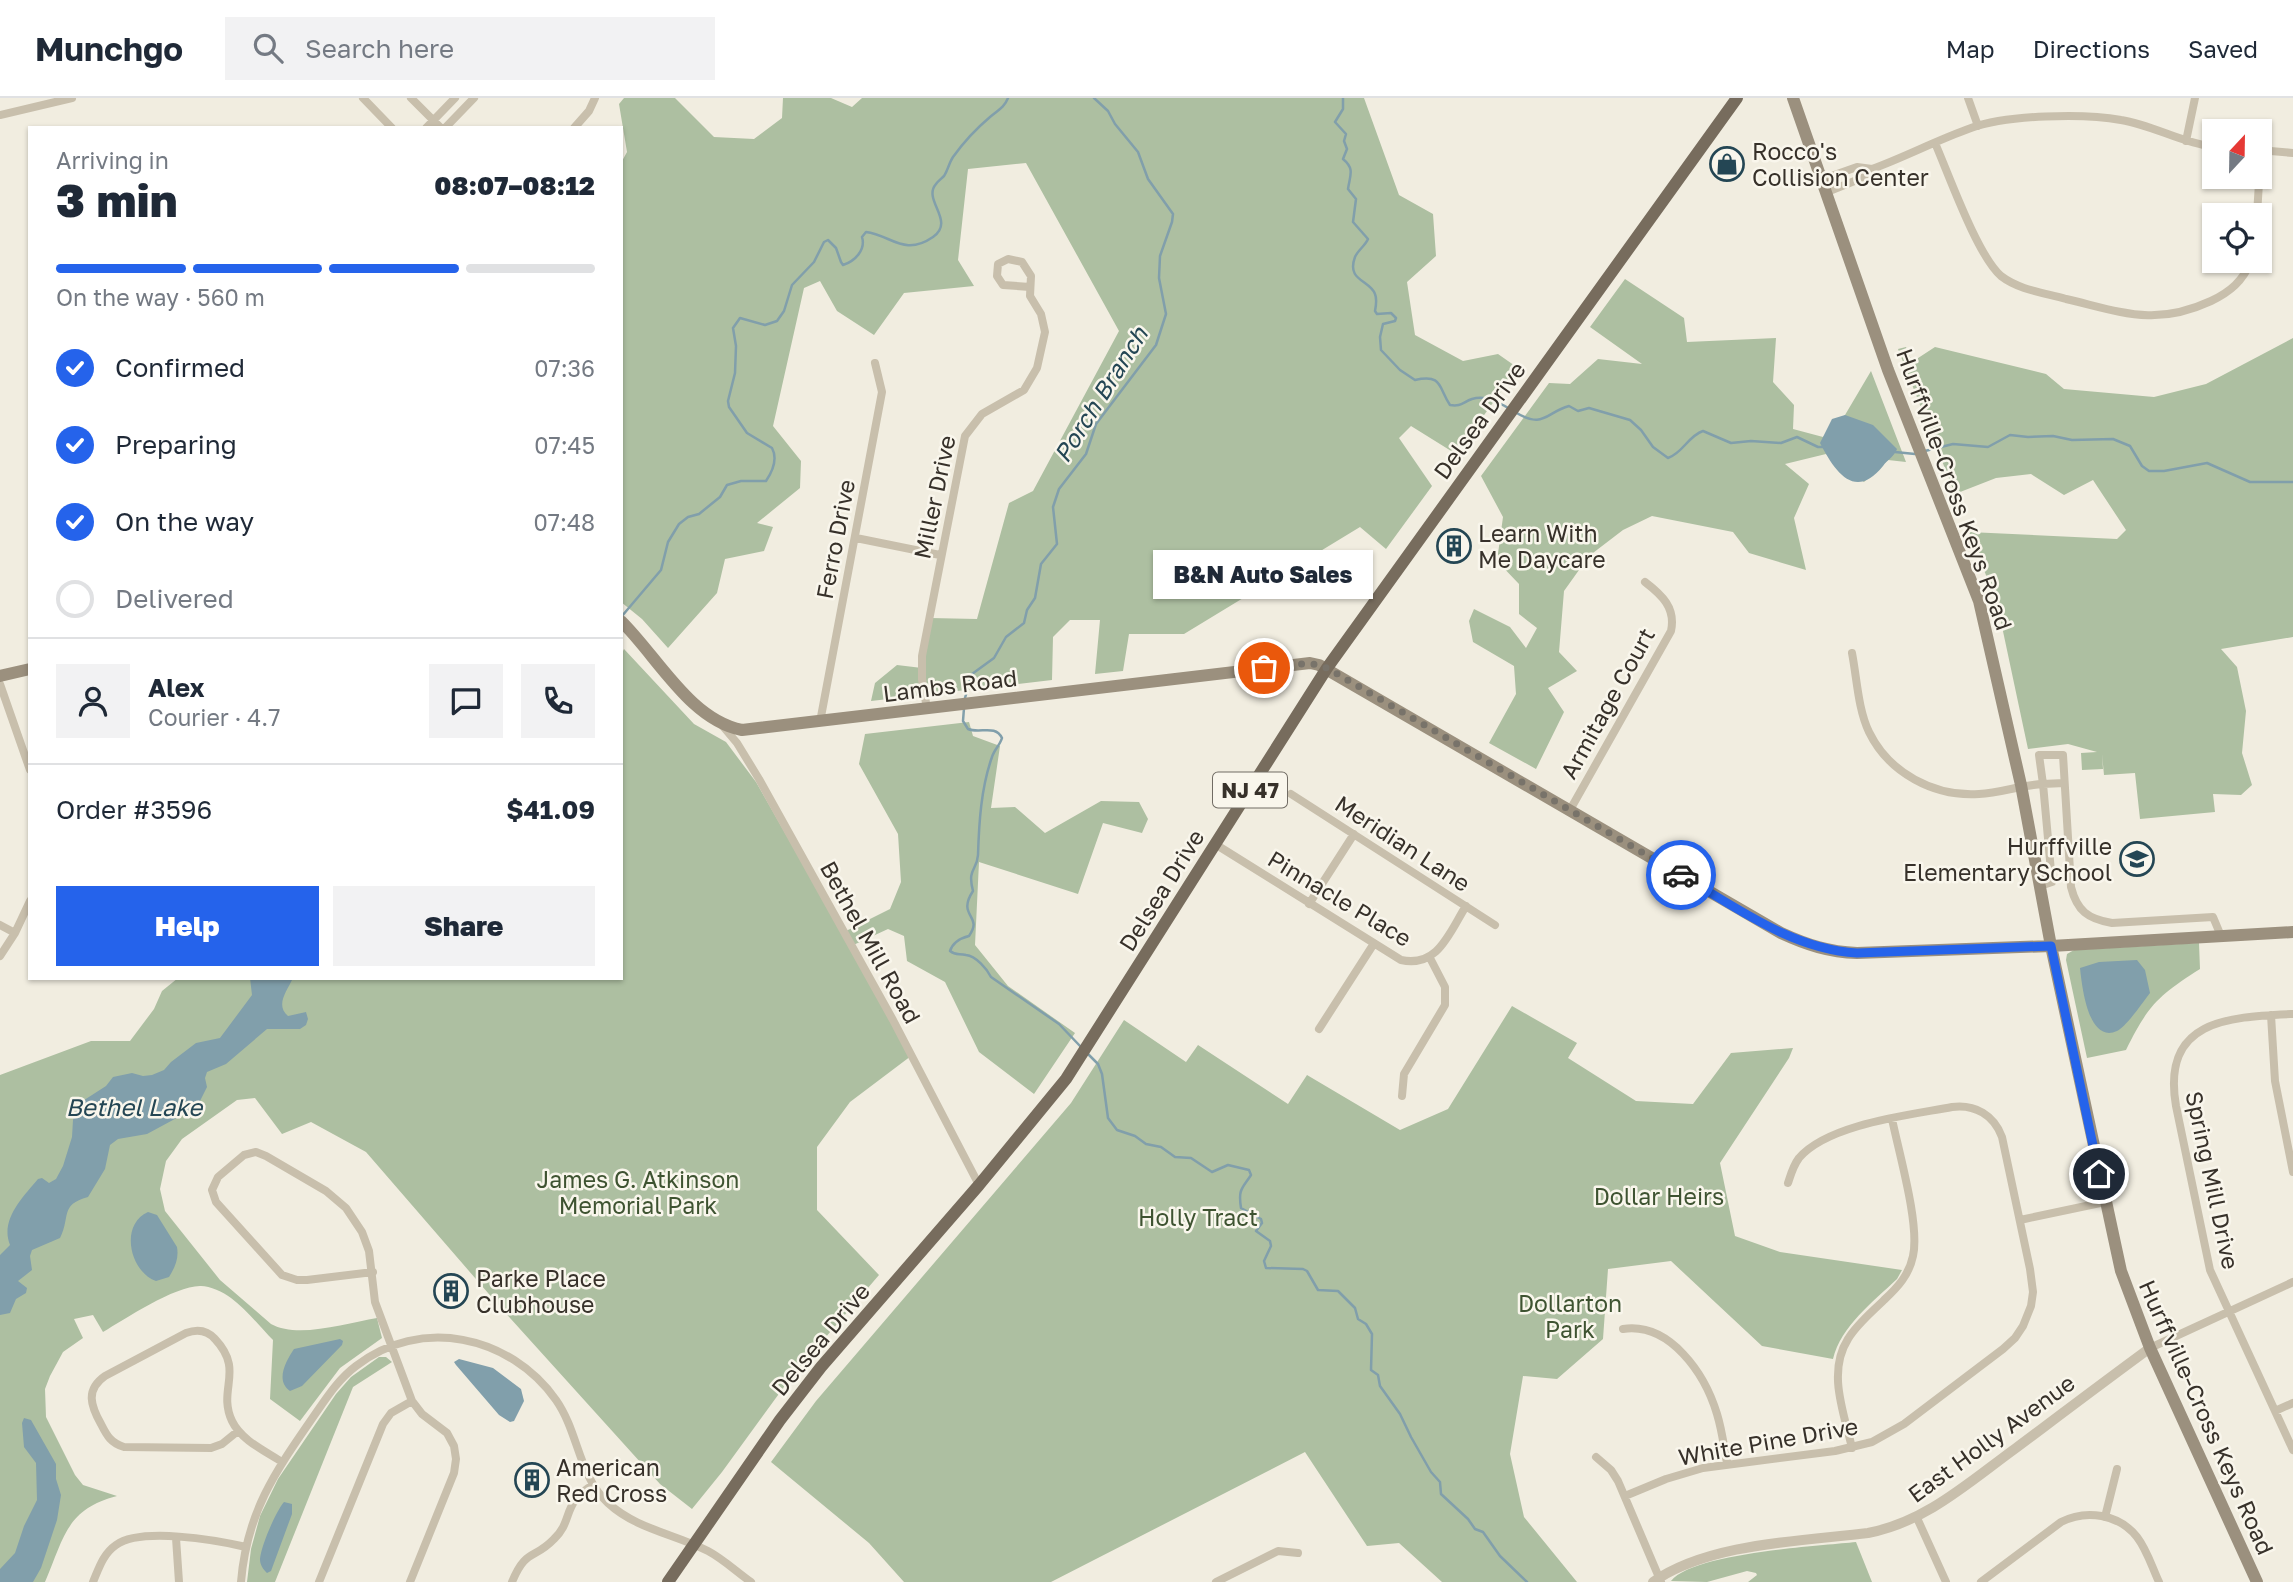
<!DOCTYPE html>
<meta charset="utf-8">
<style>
:root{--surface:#fff;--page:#f2f2f3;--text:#1f2937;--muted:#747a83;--line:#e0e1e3;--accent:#2563eb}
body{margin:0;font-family:"Golos Text",sans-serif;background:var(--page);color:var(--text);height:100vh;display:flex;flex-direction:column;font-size:26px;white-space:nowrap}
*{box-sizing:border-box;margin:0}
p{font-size:23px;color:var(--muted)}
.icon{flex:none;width:38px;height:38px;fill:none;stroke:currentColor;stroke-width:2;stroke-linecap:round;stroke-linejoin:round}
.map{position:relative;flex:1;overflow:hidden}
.side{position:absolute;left:28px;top:28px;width:595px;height:854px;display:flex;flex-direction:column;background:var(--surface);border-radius:0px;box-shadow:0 2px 5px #0004}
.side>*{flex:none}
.needle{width:46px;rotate:22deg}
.tools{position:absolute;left:2202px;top:21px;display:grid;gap:14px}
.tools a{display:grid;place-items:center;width:70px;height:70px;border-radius:0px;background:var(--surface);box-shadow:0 2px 5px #0004;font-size:35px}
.pin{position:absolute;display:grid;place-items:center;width:60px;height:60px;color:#fff;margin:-30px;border:4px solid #fff;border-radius:50%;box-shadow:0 2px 7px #0007}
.courier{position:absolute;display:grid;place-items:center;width:70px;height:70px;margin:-35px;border:5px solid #2563eb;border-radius:50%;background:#fff;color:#222;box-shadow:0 2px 9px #0007}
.bubble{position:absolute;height:49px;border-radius:0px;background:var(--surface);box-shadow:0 2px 5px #0004;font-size:23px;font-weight:800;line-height:49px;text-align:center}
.head em{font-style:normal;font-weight:800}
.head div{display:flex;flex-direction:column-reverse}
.head{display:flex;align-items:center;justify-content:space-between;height:119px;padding:0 28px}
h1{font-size:46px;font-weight:800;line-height:52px}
.bar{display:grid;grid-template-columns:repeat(4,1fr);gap:10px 7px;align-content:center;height:84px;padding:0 28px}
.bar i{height:9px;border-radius:5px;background:var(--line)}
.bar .selected{background:var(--accent)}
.bar p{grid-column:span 4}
.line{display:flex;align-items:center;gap:18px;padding:0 28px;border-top:2px solid var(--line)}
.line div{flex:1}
.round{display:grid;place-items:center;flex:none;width:74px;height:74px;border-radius:0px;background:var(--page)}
ol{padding:0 28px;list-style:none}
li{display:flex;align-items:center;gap:21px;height:77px}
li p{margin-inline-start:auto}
li .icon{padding:7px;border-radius:50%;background:var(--accent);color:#fff;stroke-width:4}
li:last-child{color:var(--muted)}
li i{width:38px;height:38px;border:4px solid var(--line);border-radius:50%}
.cta{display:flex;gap:14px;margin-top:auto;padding:14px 28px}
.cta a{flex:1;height:80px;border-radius:0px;background:var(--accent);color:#fff;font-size:28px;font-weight:800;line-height:80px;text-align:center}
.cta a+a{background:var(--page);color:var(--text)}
header{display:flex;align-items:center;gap:42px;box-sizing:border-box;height:98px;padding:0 35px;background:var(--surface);border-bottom:2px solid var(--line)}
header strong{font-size:33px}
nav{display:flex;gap:38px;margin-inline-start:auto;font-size:24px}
.search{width:490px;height:63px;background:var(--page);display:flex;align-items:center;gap:18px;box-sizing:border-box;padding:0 24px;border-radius:0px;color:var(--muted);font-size:26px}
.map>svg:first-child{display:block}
.green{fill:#adbfa1}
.water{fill:#819fab}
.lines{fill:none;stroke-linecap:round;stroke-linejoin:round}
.stream{stroke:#819fab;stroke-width:2.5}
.minor{stroke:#c8bfac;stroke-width:8}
.tertiary{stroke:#c8bfac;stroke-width:10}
.secondary{stroke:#9b907e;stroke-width:12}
.primary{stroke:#776c5d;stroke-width:12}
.done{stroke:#78736a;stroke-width:7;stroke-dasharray:0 12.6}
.route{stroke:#2563eb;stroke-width:9}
.labels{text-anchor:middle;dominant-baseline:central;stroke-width:5;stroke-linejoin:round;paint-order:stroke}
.shield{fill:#f9f6ec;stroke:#716c64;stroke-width:2}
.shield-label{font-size:21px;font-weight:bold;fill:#37312a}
.poi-label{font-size:23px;fill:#37312a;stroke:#f9f6ec;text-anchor:start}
.street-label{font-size:23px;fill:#37312a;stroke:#f9f6ec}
.park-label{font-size:23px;fill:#3e5331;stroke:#f9f6ec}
.water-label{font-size:24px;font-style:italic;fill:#244654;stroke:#f9f6ec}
</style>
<header>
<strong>Munchgo</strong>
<div class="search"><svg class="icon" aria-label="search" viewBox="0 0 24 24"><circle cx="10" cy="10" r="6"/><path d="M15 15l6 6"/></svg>Search here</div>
<nav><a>Map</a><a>Directions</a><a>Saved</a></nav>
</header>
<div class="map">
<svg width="2293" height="1484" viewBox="0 0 2293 1484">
<rect width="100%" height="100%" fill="#f1ede0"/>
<path class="green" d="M624 0H675L714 39 754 41 782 20 783 0H831L852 9 862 0H1364L1399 97 1433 116 1436 158 1407 184 1415 237 1463 263 1498 256 1518 270 1456 356 1411 328 1399 340 1432 388 1386 451 1360 429 1184 536H1129L1123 573 1095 576 1100 522H1070L1053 539 1052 582 871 603 875 585 897 567 922 570 930 520 977 521 1009 405 1033 393 1119 233 1026 65 968 71 958 162 974 188 904 195 874 237 837 213 820 183 804 190 773 328 801 363 800 390 757 425 773 429 764 453 725 461 717 495 668 550 642 521 621 504V65L627 54 619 6Z
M1625 181 1684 220 1687 244 1776 240 1773 284 1794 307 1793 331 1823 339 1845 317 1871 273 1906 364 1888 362 1864 384 1826 356 1785 366 1809 386 1794 420 1806 472 1749 455 1733 434 1652 418 1623 432 1589 458 1564 493 1559 554 1577 573 1548 590 1564 614 1536 671 1489 645 1516 596 1514 568 1473 544 1469 523 1474 511 1510 529 1526 550 1537 530 1519 516V486L1497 463 1503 419 1481 378 1549 285 1570 286 1598 261 1642 266 1590 229Z
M2293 240V539L2221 551 2237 569 2246 613 2242 655 2252 687 2241 697 2213 696 2215 714 2140 721 2135 675 2104 677 2102 656 2103 671 2082 672 2081 655 2097 654 2068 646 2028 651 1997 505 1969 434 2117 441 2126 432 2093 382 2064 397 2031 376 1996 380 1955 396 1898 251 1906 249 1912 264 1935 249 2046 276 2064 291 2154 299 2206 286Z
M624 551 694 626 726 644 756 684 842 835 890 811 901 784 898 736 859 666 865 636 969 624 973 638 1000 648 991 710 1015 709 1045 735 1101 703 1139 704 1148 721 1142 735 1103 725 1078 796 979 764 975 847 1008 888 1075 935 1034 996 979 954 945 884 907 863 904 838 888 831 849 849 911 958 850 1004 817 1049V1112L879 1177 789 1282 722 1374 692 1411 660 1386 501 1210 366 1054 311 1024 282 1036 255 1000 237 1002 182 1041 166 1063 160 1091 165 1113 220 1182 271 1226C298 1241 346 1225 377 1220L382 1240 340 1270 300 1323 270 1301 273 1242C260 1229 246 1211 231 1200 223 1194 210 1188 201 1188 176 1187 125 1221 103 1234L93 1217 74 1221 83 1240 63 1254 50 1278 45 1291 46 1319 75 1377 83 1387 117 1398C66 1411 64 1440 45 1484H0V977L91 943H130L154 911 162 893 178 880H621V557Z
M2199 845 2200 871C2159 897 2148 907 2126 952L2087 960 2066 862 2067 856 2074 852Z
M1512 908 1577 945 1568 960 1636 1003 1693 1006 1731 955 1793 950 1789 960 1720 1065 1735 1138 1780 1154 1902 1172 1897 1181C1873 1204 1841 1228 1833 1261L1762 1248 1671 1163 1608 1171 1603 1241 1557 1281 1523 1278 1510 1356 1524 1419 1577 1484H1442L1399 1445 1367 1448 1305 1354 1051 1484H904L869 1445 771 1364 816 1303 1071 1005 1124 922 1186 964 1198 947 1288 1006 1307 977 1400 1032 1448 1011Z
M379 1259H386L392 1264 353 1289 275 1484H247L251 1451 260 1418 278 1381 336 1296 351 1279Z
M1856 1444 1872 1484H1748L1757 1477 1756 1475 1747 1473 1707 1484 1671 1483C1693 1455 1818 1448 1856 1444Z"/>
<path class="water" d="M1845 317 1873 327 1897 351C1894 359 1888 361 1883 368 1855 403 1835 374 1820 345L1832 321Z
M2137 862 2145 872 2150 895C2144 903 2125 930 2117 933 2088 946 2082 888 2080 870L2099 864Z
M250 880H293C287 893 275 907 288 918L306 914 308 921 306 927 300 931H267L226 966 207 974 205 980 207 989 197 1009 147 1036 118 1041 110 1047 105 1071 88 1099C59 1107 71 1119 60 1140L32 1152 30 1158 32 1172 18 1183 27 1190 26 1195 16 1201 10 1215 0 1217V1157L10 1147C0 1122 22 1100 38 1081L42 1080 49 1085 56 1081 63 1068 72 1039 73 1022 78 1006 106 988 113 979 132 975 143 978 152 977 164 972 171 964 196 945 220 940 252 897Z
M148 1114 157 1117 177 1149C179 1161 175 1169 169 1179L156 1183C130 1174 119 1127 148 1114Z
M340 1241 343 1243 342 1247 302 1288 290 1293C275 1283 286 1263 294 1251Z
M459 1261 493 1270 521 1291 524 1303 514 1323 510 1324 499 1317 456 1267 454 1264Z
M24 1320 31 1322 56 1366V1381L61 1397 57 1422 41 1470 33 1484H0V1471L15 1455 24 1428 37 1402 36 1365 24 1349 22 1325Z
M284 1404 292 1406V1416L271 1473 267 1475C263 1471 260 1467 260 1461 261 1448 276 1413 284 1404Z"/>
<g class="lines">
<path class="stream" d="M1343 0V11L1335 24 1346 36 1344 43 1347 51 1343 61C1355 71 1350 77 1348 91L1356 101 1353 124 1368 141C1365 148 1358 152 1355 159 1346 183 1370 182 1375 196 1377 201 1376 208 1375 213L1377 216 1391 215 1396 220 1395 223 1383 226 1380 239 1381 252 1400 272 1415 282C1443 276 1438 289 1450 307 1461 309 1463 304 1472 301 1486 297 1498 304 1510 311
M1515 314C1544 332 1546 314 1569 308L1578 313 1589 310 1630 322 1641 332 1653 349 1668 360C1683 355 1688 338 1703 333L1731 345 1751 343 1781 345 1797 339 1818 349H1825
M1925 353 1953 346 1988 349 2010 337 2028 339 2053 338 2072 342 2113 341 2130 348 2142 368 2149 373H2164L2207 365 2250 384H2293
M1895 354 1915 356
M622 518 661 472 668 444 679 426 688 419 699 416 720 399 727 387 741 383H766C772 374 778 361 772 350L747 335 729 309 728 303 735 275 736 248 733 230 740 220 765 227 777 223 784 213 792 187 814 164 824 144 828 142 836 150 841 164 843 167C855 163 866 152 862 139L866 134C891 137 904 159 933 139 956 123 922 102 936 86 938 83 941 81 944 78 948 72 949 65 953 59 963 45 977 30 990 19 998 12 1004 10 1008 0
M965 600 972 576 994 560 1006 539 1024 525 1027 512 1035 500 1041 466 1057 446 1053 409 1059 391 1086 356 1096 326 1156 247 1166 216 1159 180 1160 158 1172 124 1173 116 1148 81 1138 54 1115 26 1108 13 1094 0
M964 610 963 623 968 631C980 636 995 626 1002 640 1000 647 994 652 992 659 981 690 979 725 978 757 977 773 967 770 973 793 956 819 984 817 969 838 961 840 953 844 950 853 956 858 959 855 966 857 976 858 987 871 991 879L1059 926 1081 949
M1088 956 1098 966 1102 976 1108 1020 1117 1032 1135 1038 1146 1046 1161 1049 1175 1059 1191 1060 1212 1074 1228 1067 1249 1072 1251 1077C1242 1091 1238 1091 1241 1110L1261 1121 1262 1125 1256 1133 1270 1143 1271 1148 1264 1163 1266 1170 1303 1171 1307 1173 1318 1192 1338 1193 1355 1210 1358 1221 1366 1226 1372 1236 1371 1272 1378 1277 1380 1288 1400 1316 1411 1339 1431 1374 1440 1384 1441 1396 1468 1421 1475 1431 1483 1434 1500 1458 1527 1484"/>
<path class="minor" d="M363 0 392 30
M411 0 441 30
M1968 0 1978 28
M0 17 72 0
M426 30 455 0
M445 30 474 0
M574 30 589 13 595 0
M2186 43 2195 0
M1935 45C1949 77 1977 157 2001 178 2019 192 2045 195 2066 201 2122 214 2155 229 2211 203 2230 194 2243 183 2251 163
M2259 52 2293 55
M1823 81 1857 69 1872 71
M1827 94 1862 80 1872 71C1905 59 1937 42 1971 30 2007 17 2083 15 2121 22 2153 27 2181 45 2214 49
M2257 117 2261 52
M856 440 940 457
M1852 555C1857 581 1858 611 1869 634 1889 675 1934 699 1979 696 2001 695 2021 687 2043 686L2039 657H2063L2071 789C2077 813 2088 821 2112 825L2213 819 2221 838
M0 586 30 672
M927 611 922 581V558L965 338 982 316 1024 292 1037 270 1045 234 1041 216 1030 198 1031 178 1022 164 1008 161 998 166 997 178 1003 187 1030 189
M820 624 882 294 875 265
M721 626 737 645 759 681 893 922 979 1087
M1291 696 1495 827
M1570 712 1671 533C1676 510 1662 497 1645 484
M1215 746 1401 862C1438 870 1449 835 1466 808
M2040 788 2052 784 2043 686 2064 685
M1309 806 1354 736
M0 827 15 835
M0 858 15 835 30 803
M2293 916C2229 919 2161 921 2176 1008L2210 1172 2293 1352
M2271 917 2275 983 2293 1074
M1319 931 1373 847
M1402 998 1404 976 1445 907V889L1430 860
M2020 1122 2105 1104
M373 1174 307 1182H297L282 1177 216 1104 212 1092 218 1079 244 1057 256 1054 266 1058 326 1093 346 1110 362 1134 369 1153 375 1204 412 1303 422 1316 447 1335 454 1348 456 1361 454 1375 410 1484
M1623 1231C1670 1224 1705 1276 1717 1316 1722 1332 1724 1349 1727 1365
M2150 1250 2293 1184
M2275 1313 2293 1305
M238 1333 222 1346 211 1350 124 1349C111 1345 107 1338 101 1326 91 1308 85 1292 105 1278L186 1235C197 1231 207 1232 215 1241 245 1273 217 1291 232 1323 241 1342 265 1353 282 1364
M1852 1350C1844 1315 1827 1274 1848 1241 1857 1226 1872 1214 1884 1202 1898 1189 1909 1177 1913 1158 1920 1127 1899 1055 1892 1021
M1596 1359 1611 1372 1618 1383 1661 1484
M1625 1398 1666 1381 1703 1370 1835 1353 1872 1344 1904 1326 2003 1251 2015 1240 2023 1228 2031 1208 2033 1194 2030 1171 2002 1039C1994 1017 1975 1006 1952 1009 1910 1017 1828 1026 1799 1060 1793 1068 1791 1076 1788 1085
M2105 1419 2117 1371
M1917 1420 1946 1484
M176 1440 179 1484
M93 1484C99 1470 103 1456 116 1447 141 1429 216 1442 246 1449
M241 1484C247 1411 278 1370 318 1312 329 1296 340 1280 356 1268 420 1218 510 1237 556 1302 579 1335 578 1377 608 1405 636 1431 675 1436 708 1453 723 1461 737 1474 751 1484
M319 1484 383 1326 391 1315 412 1303
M512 1484C526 1450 534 1462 554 1441 574 1422 561 1406 593 1387
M1216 1484 1278 1453 1298 1455
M1981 1484 2061 1424C2086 1411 2119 1416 2137 1439 2147 1452 2152 1469 2159 1484"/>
<path class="tertiary" d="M1653 1484C1708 1445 1802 1443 1868 1435 1926 1424 1969 1384 2016 1350 2060 1317 2105 1283 2150 1250"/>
<path class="secondary" d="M1793 0 1888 272 1979 503 2021 687 2051 848 2121 1173 2150 1250 2257 1484
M621 523C657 558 690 622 742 632L1310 565 1319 567 1781 835C1807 847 1829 854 1857 855L2051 848 2293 834
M0 578 30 571"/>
<path class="primary" d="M668 1484 780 1322 821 1269 979 1087 1066 981 1327 570 1737 0"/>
</g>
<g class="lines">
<path class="done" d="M1264 570 1310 565 1327 570 1681 777"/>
<path class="route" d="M1681 777C1736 809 1791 851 1857 855L2051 848 2099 1076"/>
</g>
<defs>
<g id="shop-ring" transform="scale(1.75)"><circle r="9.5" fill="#f9f6ec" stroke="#244654" stroke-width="1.5"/><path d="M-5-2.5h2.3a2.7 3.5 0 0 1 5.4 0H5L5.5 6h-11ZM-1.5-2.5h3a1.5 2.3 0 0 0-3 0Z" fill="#244654"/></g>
<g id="building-ring" transform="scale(1.75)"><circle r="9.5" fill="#f9f6ec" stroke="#244654" stroke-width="1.5"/><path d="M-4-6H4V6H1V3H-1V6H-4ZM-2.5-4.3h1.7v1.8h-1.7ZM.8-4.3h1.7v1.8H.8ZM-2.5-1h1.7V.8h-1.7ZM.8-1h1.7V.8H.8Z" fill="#244654"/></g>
<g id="school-ring" transform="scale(1.75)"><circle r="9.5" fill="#f9f6ec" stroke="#244654" stroke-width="1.5"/><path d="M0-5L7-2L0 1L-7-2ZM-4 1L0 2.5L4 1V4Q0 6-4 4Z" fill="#244654"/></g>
</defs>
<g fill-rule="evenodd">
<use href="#shop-ring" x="1727" y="66"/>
<use href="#building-ring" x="1454" y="448"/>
<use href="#school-ring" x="2137" y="761"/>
<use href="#building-ring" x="451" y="1193"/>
<use href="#building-ring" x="532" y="1382"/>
</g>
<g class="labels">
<rect class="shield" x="1213" y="674.5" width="74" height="35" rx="5"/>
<g class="shield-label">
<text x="1250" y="692">NJ 47</text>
</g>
<g class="poi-label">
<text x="1752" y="53">Rocco's<tspan x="1752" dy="26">Collision Center</tspan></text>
<text x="1478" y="435">Learn With<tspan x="1478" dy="26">Me Daycare</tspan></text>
<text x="2112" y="748" text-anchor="end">Hurffville<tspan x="2112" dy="26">Elementary School</tspan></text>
<text x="476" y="1180">Parke Place<tspan x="476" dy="26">Clubhouse</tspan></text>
<text x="556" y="1369">American<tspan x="556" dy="26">Red Cross</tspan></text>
</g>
<g class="street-label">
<text transform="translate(1479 322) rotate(-54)">Delsea Drive</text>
<text transform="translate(1955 391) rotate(70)">Hurffville-Cross Keys Road</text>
<text transform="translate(934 399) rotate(-78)">Miller Drive</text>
<text transform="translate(835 441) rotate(-79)">Ferro Drive</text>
<text transform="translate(950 587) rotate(-7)">Lambs Road</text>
<text transform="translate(1607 605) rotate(-61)">Armitage Court</text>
<text transform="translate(1403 745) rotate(33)">Meridian Lane</text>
<text transform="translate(1161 792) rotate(-58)">Delsea Drive</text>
<text transform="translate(1340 800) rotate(31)">Pinnacle Place</text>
<text transform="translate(871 844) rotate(61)">Bethel Mill Road</text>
<text transform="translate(2213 1082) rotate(78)">Spring Mill Drive</text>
<text transform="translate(820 1241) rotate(-50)">Delsea Drive</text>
<text transform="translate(2207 1319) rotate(66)">Hurffville-Cross Keys Road</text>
<text transform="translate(1991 1340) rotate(-36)">East Holly Avenue</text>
<text transform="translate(1768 1343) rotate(-10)">White Pine Drive</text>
</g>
<g class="park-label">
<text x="638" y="1081">James G. Atkinson<tspan x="638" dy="26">Memorial Park</tspan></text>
<text x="1659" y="1098">Dollar Heirs</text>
<text x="1198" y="1119">Holly Tract</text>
<text x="1570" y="1205">Dollarton<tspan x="1570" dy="26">Park</tspan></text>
</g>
<g class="water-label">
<text transform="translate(1100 296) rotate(-58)">Porch Branch</text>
<text x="134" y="1008">Bethel Lake</text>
</g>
</g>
</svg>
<div class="tools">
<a><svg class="needle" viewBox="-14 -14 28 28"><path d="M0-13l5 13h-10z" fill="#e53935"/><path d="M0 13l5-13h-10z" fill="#747a83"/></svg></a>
<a><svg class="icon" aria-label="locate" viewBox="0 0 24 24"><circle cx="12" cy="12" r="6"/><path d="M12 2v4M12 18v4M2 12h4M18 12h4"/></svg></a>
</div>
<div class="pin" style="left:1264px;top:570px;background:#ea580c"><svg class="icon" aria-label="bag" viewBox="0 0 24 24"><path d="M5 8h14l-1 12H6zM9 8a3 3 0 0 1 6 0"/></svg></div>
<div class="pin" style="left:2099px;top:1076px;background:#1f2937"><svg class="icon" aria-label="home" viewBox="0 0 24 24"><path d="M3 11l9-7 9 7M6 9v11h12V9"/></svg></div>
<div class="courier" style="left:1681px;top:777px"><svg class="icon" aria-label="car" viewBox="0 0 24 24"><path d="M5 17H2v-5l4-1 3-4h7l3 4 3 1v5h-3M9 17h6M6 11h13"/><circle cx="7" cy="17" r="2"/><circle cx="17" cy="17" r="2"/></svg></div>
<div class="bubble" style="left:1153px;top:452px;width:220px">B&amp;N Auto Sales</div>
<section class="side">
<div class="head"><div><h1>3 min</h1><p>Arriving in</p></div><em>08:07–08:12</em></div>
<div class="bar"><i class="selected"></i><i class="selected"></i><i class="selected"></i><i></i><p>On the way · 560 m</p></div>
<ol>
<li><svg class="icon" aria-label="check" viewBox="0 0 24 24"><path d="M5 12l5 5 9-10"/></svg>Confirmed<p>07:36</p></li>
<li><svg class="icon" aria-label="check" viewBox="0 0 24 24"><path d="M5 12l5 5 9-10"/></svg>Preparing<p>07:45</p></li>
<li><svg class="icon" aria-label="check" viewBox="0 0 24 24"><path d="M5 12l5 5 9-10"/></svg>On the way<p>07:48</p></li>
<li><i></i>Delivered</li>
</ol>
<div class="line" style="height:126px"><a class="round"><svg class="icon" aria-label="person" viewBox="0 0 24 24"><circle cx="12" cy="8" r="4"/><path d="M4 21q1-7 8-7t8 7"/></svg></a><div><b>Alex</b><p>Courier · 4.7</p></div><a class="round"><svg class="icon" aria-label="chat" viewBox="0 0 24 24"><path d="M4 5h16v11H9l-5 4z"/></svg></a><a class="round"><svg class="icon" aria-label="phone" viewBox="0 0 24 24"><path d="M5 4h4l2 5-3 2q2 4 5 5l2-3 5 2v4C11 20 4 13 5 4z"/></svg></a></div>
<div class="line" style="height:91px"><div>Order #3596</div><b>$41.09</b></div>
<div class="cta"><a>Help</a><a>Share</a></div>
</section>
</div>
